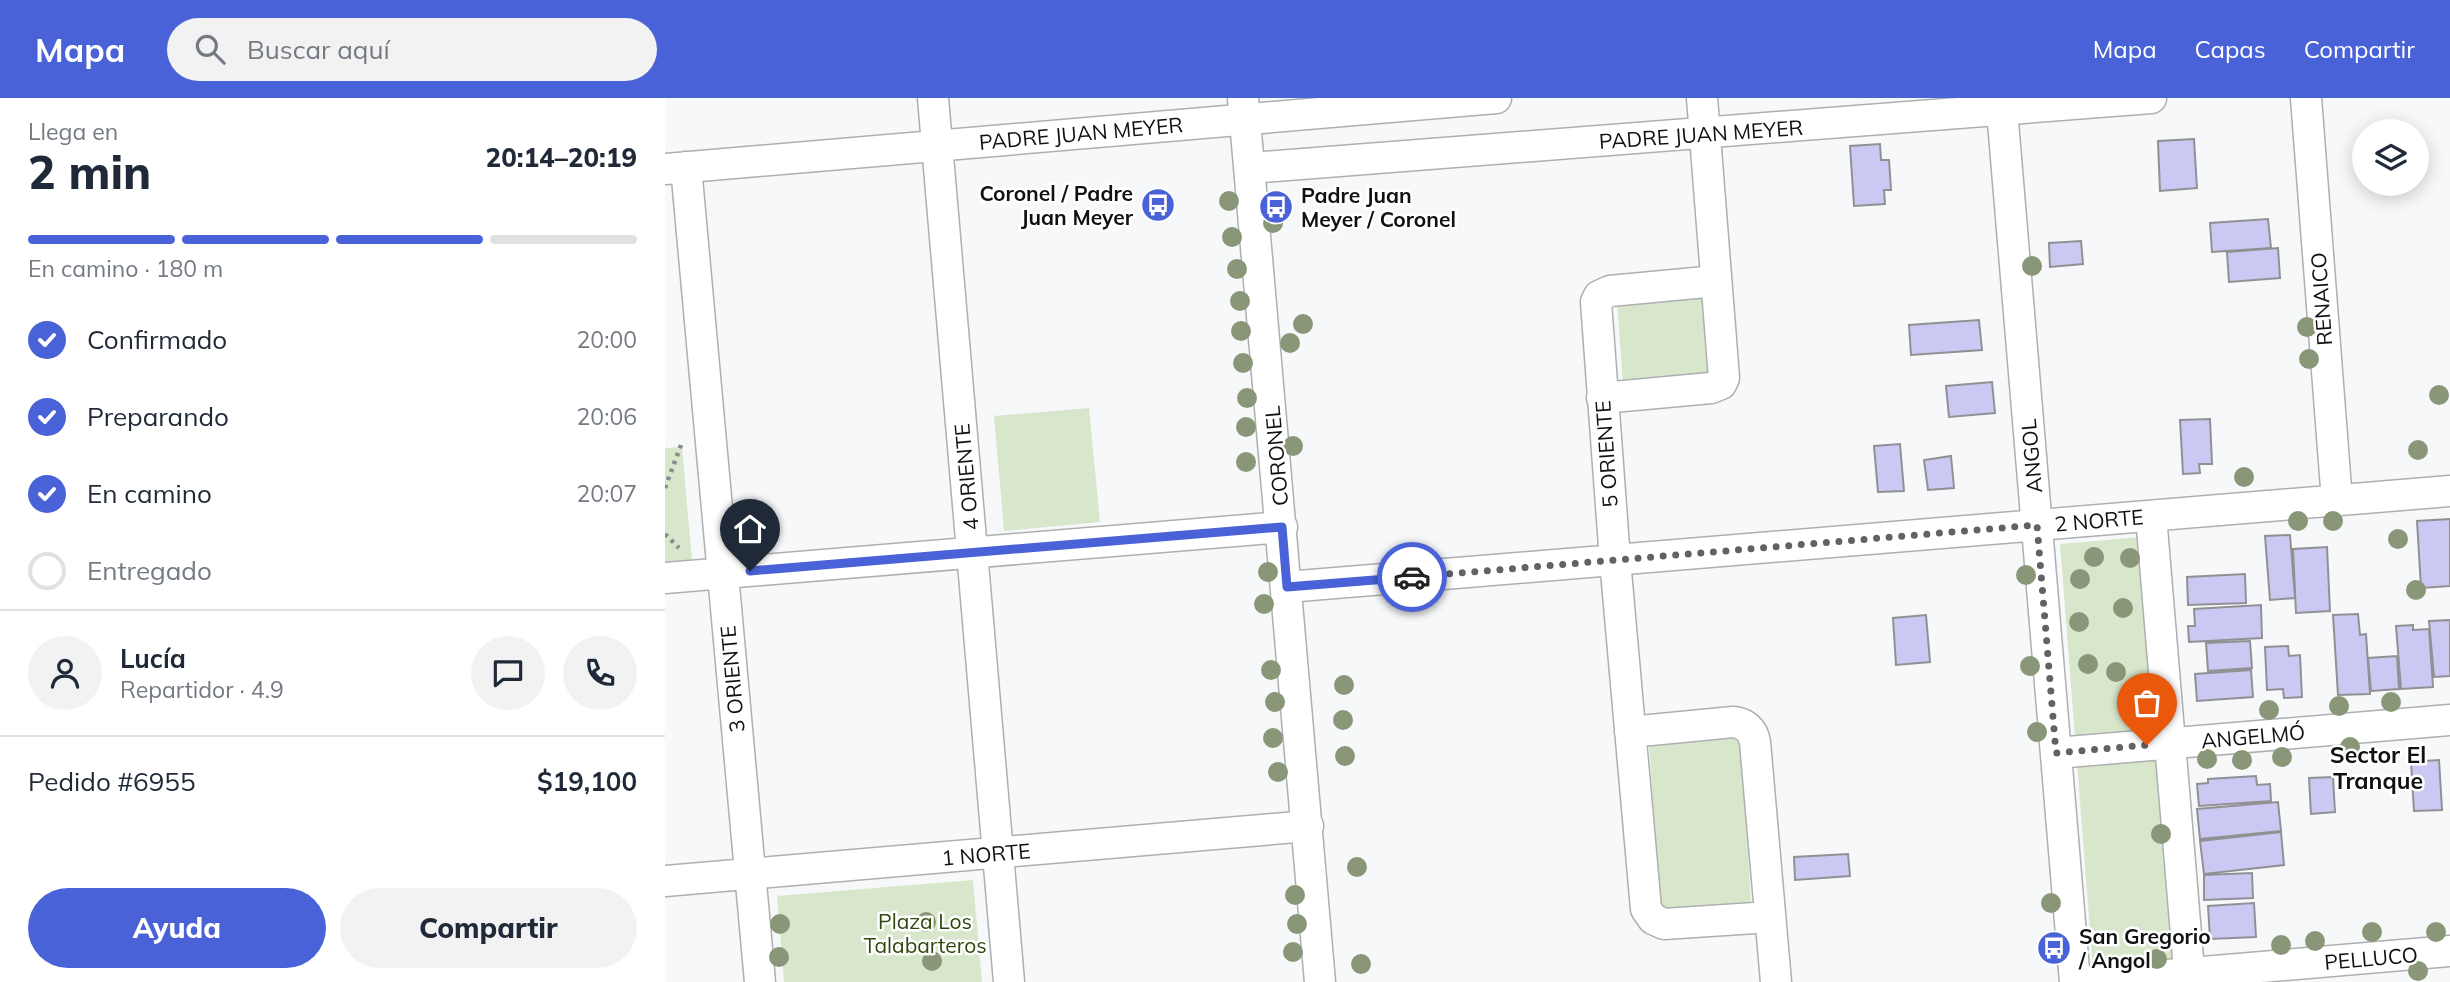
<!DOCTYPE html>
<html lang="es">
<meta charset="utf-8">
<style>
:root{--surface:#fff;--page:#f2f2f3;--text:#1f2937;--muted:#747a83;--line:#e0e1e3;--accent:#4a62d7}
body{margin:0;font-family:Mulish,sans-serif;background:var(--page);color:var(--text);height:100vh;display:flex;flex-direction:column;font-size:26px;white-space:nowrap}
*{box-sizing:border-box;margin:0}
p{font-size:23px;color:var(--muted)}
.icon{flex:none;width:38px;height:38px;fill:none;stroke:currentColor;stroke-width:2;stroke-linecap:round;stroke-linejoin:round}
.map{position:relative;flex:1;overflow:hidden}
.panel{display:flex;flex-direction:column;background:var(--surface);width:665px}
.panel>*{flex:none}
.buttons{position:absolute;left:1687px;top:21px;display:grid;gap:14px}
.buttons a{display:grid;place-items:center;width:77px;height:77px;border-radius:50%;background:var(--surface);box-shadow:0 4px 18px #0003;font-size:35px}
.pin{position:absolute;display:grid;place-items:center;width:60px;height:60px;color:#fff;margin:-72px -30px;border-radius:50% 50% 50% 0;rotate:-45deg;box-shadow:0 0 7px #0007}
.pin .icon{rotate:45deg}
.courier{position:absolute;display:grid;place-items:center;width:70px;height:70px;margin:-35px;border:5px solid #4a62d7;border-radius:50%;background:#fff;color:#222;box-shadow:0 2px 9px #0007}
.summary em{font-style:normal;font-weight:800}
.summary div{display:flex;flex-direction:column-reverse}
.summary{display:flex;align-items:center;justify-content:space-between;height:119px;padding:0 28px}
h1{font-size:46px;font-weight:800;line-height:52px}
.bar{display:grid;grid-template-columns:repeat(4,1fr);gap:10px 7px;align-content:center;height:84px;padding:0 28px}
.bar i{height:9px;border-radius:5px;background:var(--line)}
.bar .active{background:var(--accent)}
.bar p{grid-column:span 4}
.line{display:flex;align-items:center;gap:18px;padding:0 28px;border-top:2px solid var(--line)}
.line div{flex:1}
.round{display:grid;place-items:center;flex:none;width:74px;height:74px;border-radius:37px;background:var(--page)}
ol{padding:0 28px;list-style:none}
li{display:flex;align-items:center;gap:21px;height:77px}
li p{margin-inline-start:auto}
li .icon{padding:7px;border-radius:50%;background:var(--accent);color:#fff;stroke-width:4}
li:last-child{color:var(--muted)}
li i{width:38px;height:38px;border:4px solid var(--line);border-radius:50%}
.primary-button{display:flex;gap:14px;margin-top:auto;padding:14px 28px}
.primary-button a{flex:1;height:80px;border-radius:42px;background:var(--accent);color:#fff;font-size:28px;font-weight:800;line-height:80px;text-align:center}
.primary-button a+a{background:var(--page);color:var(--text)}
header{display:flex;align-items:center;gap:42px;box-sizing:border-box;height:98px;padding:0 35px;background:var(--accent);color:#fff}
header strong{font-size:33px}
nav{display:flex;gap:38px;margin-inline-start:auto;font-size:24px}
.search{width:490px;height:63px;background:var(--page);display:flex;align-items:center;gap:18px;box-sizing:border-box;padding:0 24px;border-radius:38px;color:var(--muted);font-size:26px}
main{display:flex;flex:1;min-height:0}
.map>svg:first-child{display:block}
.green{fill:#d8e7cc}
.building{fill:#cbc9f3;stroke:#919193;stroke-width:2}
.lines{fill:none;stroke-linecap:round;stroke-linejoin:round}
.minor-casing{stroke:#aeafb1;stroke-width:33}
.path{stroke:#898b8c;stroke-width:4.5;stroke-dasharray:3.5 5;stroke-linecap:butt}
.minor{stroke:#fff;stroke-width:30}
.tree{fill:#899778}
.done{stroke:#606263;stroke-width:7;stroke-dasharray:0 12.6}
.route{stroke:#4a62d7;stroke-width:9}
.labels{text-anchor:middle;dominant-baseline:central;stroke-width:5;stroke-linejoin:round;paint-order:stroke}
.street-label{font-size:21px;fill:#101112;stroke:#fff}
.poi-label{font-size:21px;font-weight:bold;fill:#101112;stroke:#fff;text-anchor:start}
.park-label{font-size:21px;fill:#2f480d;stroke:#fff}
.neighbourhood-label{font-size:23px;font-weight:bold;fill:#101112;stroke:#fff}
</style>
<header>
<strong>Mapa</strong>
<div class="search"><svg class="icon" aria-label="search" viewBox="0 0 24 24"><circle cx="10" cy="10" r="6"/><path d="M15 15l6 6"/></svg>Buscar aquí</div>
<nav><a>Mapa</a><a>Capas</a><a>Compartir</a></nav>
</header>
<main>
<section class="panel">
<div class="summary"><div><h1>2 min</h1><p>Llega en</p></div><em>20:14–20:19</em></div>
<div class="bar"><i class="active"></i><i class="active"></i><i class="active"></i><i></i><p>En camino · 180 m</p></div>
<ol>
<li><svg class="icon" aria-label="check" viewBox="0 0 24 24"><path d="M5 12l5 5 9-10"/></svg>Confirmado<p>20:00</p></li>
<li><svg class="icon" aria-label="check" viewBox="0 0 24 24"><path d="M5 12l5 5 9-10"/></svg>Preparando<p>20:06</p></li>
<li><svg class="icon" aria-label="check" viewBox="0 0 24 24"><path d="M5 12l5 5 9-10"/></svg>En camino<p>20:07</p></li>
<li><i></i>Entregado</li>
</ol>
<div class="line" style="height:126px"><a class="round"><svg class="icon" aria-label="person" viewBox="0 0 24 24"><circle cx="12" cy="8" r="4"/><path d="M4 21q1-7 8-7t8 7"/></svg></a><div><b>Lucía</b><p>Repartidor · 4.9</p></div><a class="round"><svg class="icon" aria-label="chat" viewBox="0 0 24 24"><path d="M4 5h16v11H9l-5 4z"/></svg></a><a class="round"><svg class="icon" aria-label="phone" viewBox="0 0 24 24"><path d="M5 4h4l2 5-3 2q2 4 5 5l2-3 5 2v4C11 20 4 13 5 4z"/></svg></a></div>
<div class="line" style="height:91px"><div>Pedido #6955</div><b>$19,100</b></div>
<div class="primary-button"><a>Ayuda</a><a>Compartir</a></div>
</section>
<div class="map">
<svg width="1785" height="884" viewBox="0 0 1785 884">
<rect width="100%" height="100%" fill="#f6f8fa"/>
<path class="green" d="M1041 195 1049 277 958 286 952 203Z
M424 310 435 424 339 433 329 318Z
M17 349 27 463 0 466V350Z
M1498 437 1535 884H1429L1395 446Z
M1076 637 1086 806 994 811 984 642Z
M308 782 317 884H119L112 798Z"/>
<path class="building" d="M1529 41 1532 90 1495 93 1493 43Z
M1215 46 1216 62H1224L1226 92H1219L1220 106 1189 108 1185 48Z
M1603 121 1606 150 1547 154 1545 125Z
M1416 143 1418 166 1385 169 1384 145Z
M1613 150 1615 180 1564 184 1562 154Z
M1314 222 1317 252 1246 257 1244 227Z
M1327 284 1330 315 1284 319 1281 288Z
M1545 321 1547 366H1534L1535 375 1518 376 1515 322Z
M1235 346 1239 393 1213 394 1209 348Z
M1286 358 1289 390 1263 392 1259 362Z
M1785 421V488L1756 490 1752 423Z
M1625 437 1630 500 1605 502 1600 438Z
M1662 449 1665 513 1631 515 1628 451Z
M1580 476 1581 505 1523 507 1522 479Z
M1596 507 1597 540 1524 544 1523 528H1530L1529 511Z
M1693 516 1695 537 1701 536 1705 596 1673 597 1668 517Z
M1261 517 1265 564 1231 567 1228 520Z
M1785 522V578L1769 579 1764 523Z
M1748 527V532L1764 531 1768 589 1736 591 1731 528Z
M1585 543 1587 570 1543 573 1541 545Z
M1623 548 1624 558 1635 557 1637 599 1619 600 1618 591 1602 592 1600 549Z
M1732 558 1734 591 1706 593 1703 560Z
M1586 572 1588 599 1532 603 1530 576Z
M1774 662 1777 712 1749 713 1746 664Z
M1591 678 1592 687 1605 686 1606 703 1534 708 1532 686 1543 685V681Z
M1668 679 1670 714 1646 716 1644 680Z
M1613 704 1616 733 1535 741 1532 711Z
M1616 734 1619 767 1539 776 1535 743Z
M1183 756 1185 778 1130 782 1129 759Z
M1587 775 1588 800 1539 802V777Z
M1589 805 1591 839 1545 841 1543 808Z"/>
<g class="lines">
<g class="minor-casing">
<path id="minor" d="M268 0 344 884
M578 0 655 884
M1336 0 1410 884
M1641 0 1672 403
M21 69 95 884
M585 70 1486 0
M0 71 831 0
M1051 183 945 193 934 198 931 204 950 462 981 811 988 821 999 826 1105 819
M937 300 1046 290 1056 286 1059 280 1037 0
M1486 418 1525 884
M0 480 617 429
M622 489 1785 393
M965 634 1068 624C1080 625 1088 632 1090 644L1111 884
M1391 655 1785 622
M0 783 643 728
M1418 884 1785 853"/>
</g>
<path class="path" d="M0 390 16 347
M0 436 14 450"/>
<use href="#minor" class="minor"/>
</g>
<g class="tree">
<circle cx="564" cy="103" r="10"/>
<circle cx="608" cy="125" r="10"/>
<circle cx="567" cy="139" r="10"/>
<circle cx="1367" cy="168" r="10"/>
<circle cx="572" cy="171" r="10"/>
<circle cx="575" cy="203" r="10"/>
<circle cx="638" cy="226" r="10"/>
<circle cx="1642" cy="229" r="10"/>
<circle cx="576" cy="233" r="10"/>
<circle cx="625" cy="245" r="10"/>
<circle cx="1644" cy="261" r="10"/>
<circle cx="578" cy="265" r="10"/>
<circle cx="1774" cy="297" r="10"/>
<circle cx="582" cy="300" r="10"/>
<circle cx="581" cy="329" r="10"/>
<circle cx="628" cy="348" r="10"/>
<circle cx="1753" cy="352" r="10"/>
<circle cx="581" cy="364" r="10"/>
<circle cx="1579" cy="379" r="10"/>
<circle cx="1633" cy="423" r="10"/>
<circle cx="1668" cy="423" r="10"/>
<circle cx="1733" cy="441" r="10"/>
<circle cx="1429" cy="459" r="10"/>
<circle cx="1465" cy="460" r="10"/>
<circle cx="603" cy="474" r="10"/>
<circle cx="1361" cy="477" r="10"/>
<circle cx="1415" cy="481" r="10"/>
<circle cx="1751" cy="492" r="10"/>
<circle cx="599" cy="506" r="10"/>
<circle cx="1458" cy="510" r="10"/>
<circle cx="1414" cy="524" r="10"/>
<circle cx="1423" cy="566" r="10"/>
<circle cx="1365" cy="568" r="10"/>
<circle cx="606" cy="572" r="10"/>
<circle cx="1451" cy="574" r="10"/>
<circle cx="679" cy="587" r="10"/>
<circle cx="610" cy="604" r="10"/>
<circle cx="1726" cy="604" r="10"/>
<circle cx="1464" cy="606" r="10"/>
<circle cx="1674" cy="608" r="10"/>
<circle cx="1604" cy="612" r="10"/>
<circle cx="678" cy="622" r="10"/>
<circle cx="1372" cy="634" r="10"/>
<circle cx="608" cy="640" r="10"/>
<circle cx="1685" cy="649" r="10"/>
<circle cx="680" cy="658" r="10"/>
<circle cx="1617" cy="659" r="10"/>
<circle cx="1542" cy="661" r="10"/>
<circle cx="1577" cy="662" r="10"/>
<circle cx="613" cy="674" r="10"/>
<circle cx="1496" cy="736" r="10"/>
<circle cx="692" cy="769" r="10"/>
<circle cx="630" cy="797" r="10"/>
<circle cx="1386" cy="805" r="10"/>
<circle cx="261" cy="824" r="10"/>
<circle cx="115" cy="826" r="10"/>
<circle cx="632" cy="826" r="10"/>
<circle cx="1707" cy="834" r="10"/>
<circle cx="1771" cy="834" r="10"/>
<circle cx="1650" cy="843" r="10"/>
<circle cx="1616" cy="847" r="10"/>
<circle cx="628" cy="854" r="10"/>
<circle cx="114" cy="859" r="10"/>
<circle cx="1492" cy="861" r="10"/>
<circle cx="267" cy="863" r="10"/>
<circle cx="696" cy="866" r="10"/>
<circle cx="1753" cy="873" r="10"/>
</g>
<g class="lines">
<path class="done" d="M747 479 1372 427 1391 655 1482 647"/>
<path class="route" d="M85 473 617 429 622 489 747 479"/>
</g>
<defs>
<g id="bus-disc" transform="scale(1.75)"><circle r="9.5" fill="#4a62d7" stroke="#fff"/><path d="M-5-6H5V4H4V6H2V4H-2V6H-4V4H-5ZM-3.5-4V0h7V-4ZM-3.5 1.2v1.5H-2V1.2ZM2 1.2v1.5H3.5V1.2Z" fill="#fff"/></g>
</defs>
<g fill-rule="evenodd">
<use href="#bus-disc" x="493" y="107"/>
<use href="#bus-disc" x="611" y="109"/>
<use href="#bus-disc" x="1389" y="850"/>
</g>
<g class="labels">
<g class="street-label">
<text transform="translate(416 35) rotate(-5)">PADRE JUAN MEYER</text>
<text transform="translate(1036 36) rotate(-4)">PADRE JUAN MEYER</text>
<text transform="translate(1656 201) rotate(-94)">RENAICO</text>
<text transform="translate(941 356) rotate(-94)">5 ORIENTE</text>
<text transform="translate(611 358) rotate(-95)">CORONEL</text>
<text transform="translate(1366 358) rotate(-95)">ANGOL</text>
<text transform="translate(301 379) rotate(-95)">4 ORIENTE</text>
<text transform="translate(1434 422) rotate(-5)">2 NORTE</text>
<text transform="translate(67 581) rotate(-95)">3 ORIENTE</text>
<text transform="translate(1588 638) rotate(-5)">ANGELMÓ</text>
<text transform="translate(321 756) rotate(-5)">1 NORTE</text>
<text transform="translate(1706 860) rotate(-5)">PELLUCO</text>
</g>
<g class="poi-label">
<text x="468" y="95" text-anchor="end">Coronel / Padre<tspan x="468" dy="24">Juan Meyer</tspan></text>
<text x="636" y="97">Padre Juan<tspan x="636" dy="24">Meyer / Coronel</tspan></text>
<text x="1414" y="838">San Gregorio<tspan x="1414" dy="24">/ Angol</tspan></text>
</g>
<g class="park-label">
<text x="260" y="823">Plaza Los<tspan x="260" dy="24">Talabarteros</tspan></text>
</g>
<g class="neighbourhood-label">
<text x="1713" y="656">Sector El<tspan x="1713" dy="26">Tranque</tspan></text>
</g>
</g>
</svg>
<div class="buttons">
<a><svg class="icon" aria-label="layers" viewBox="0 0 24 24"><path d="M12 4l9 5-9 5-9-5zM3 14l9 5 9-5"/></svg></a>
</div>
<div class="pin" style="left:1482px;top:647px;background:#ea580c"><svg class="icon" aria-label="bag" viewBox="0 0 24 24"><path d="M5 8h14l-1 12H6zM9 8a3 3 0 0 1 6 0"/></svg></div>
<div class="pin" style="left:85px;top:473px;background:#1f2937"><svg class="icon" aria-label="home" viewBox="0 0 24 24"><path d="M3 11l9-7 9 7M6 9v11h12V9"/></svg></div>
<div class="courier" style="left:747px;top:479px"><svg class="icon" aria-label="car" viewBox="0 0 24 24"><path d="M5 17H2v-5l4-1 3-4h7l3 4 3 1v5h-3M9 17h6M6 11h13"/><circle cx="7" cy="17" r="2"/><circle cx="17" cy="17" r="2"/></svg></div>
</div>
</main>
